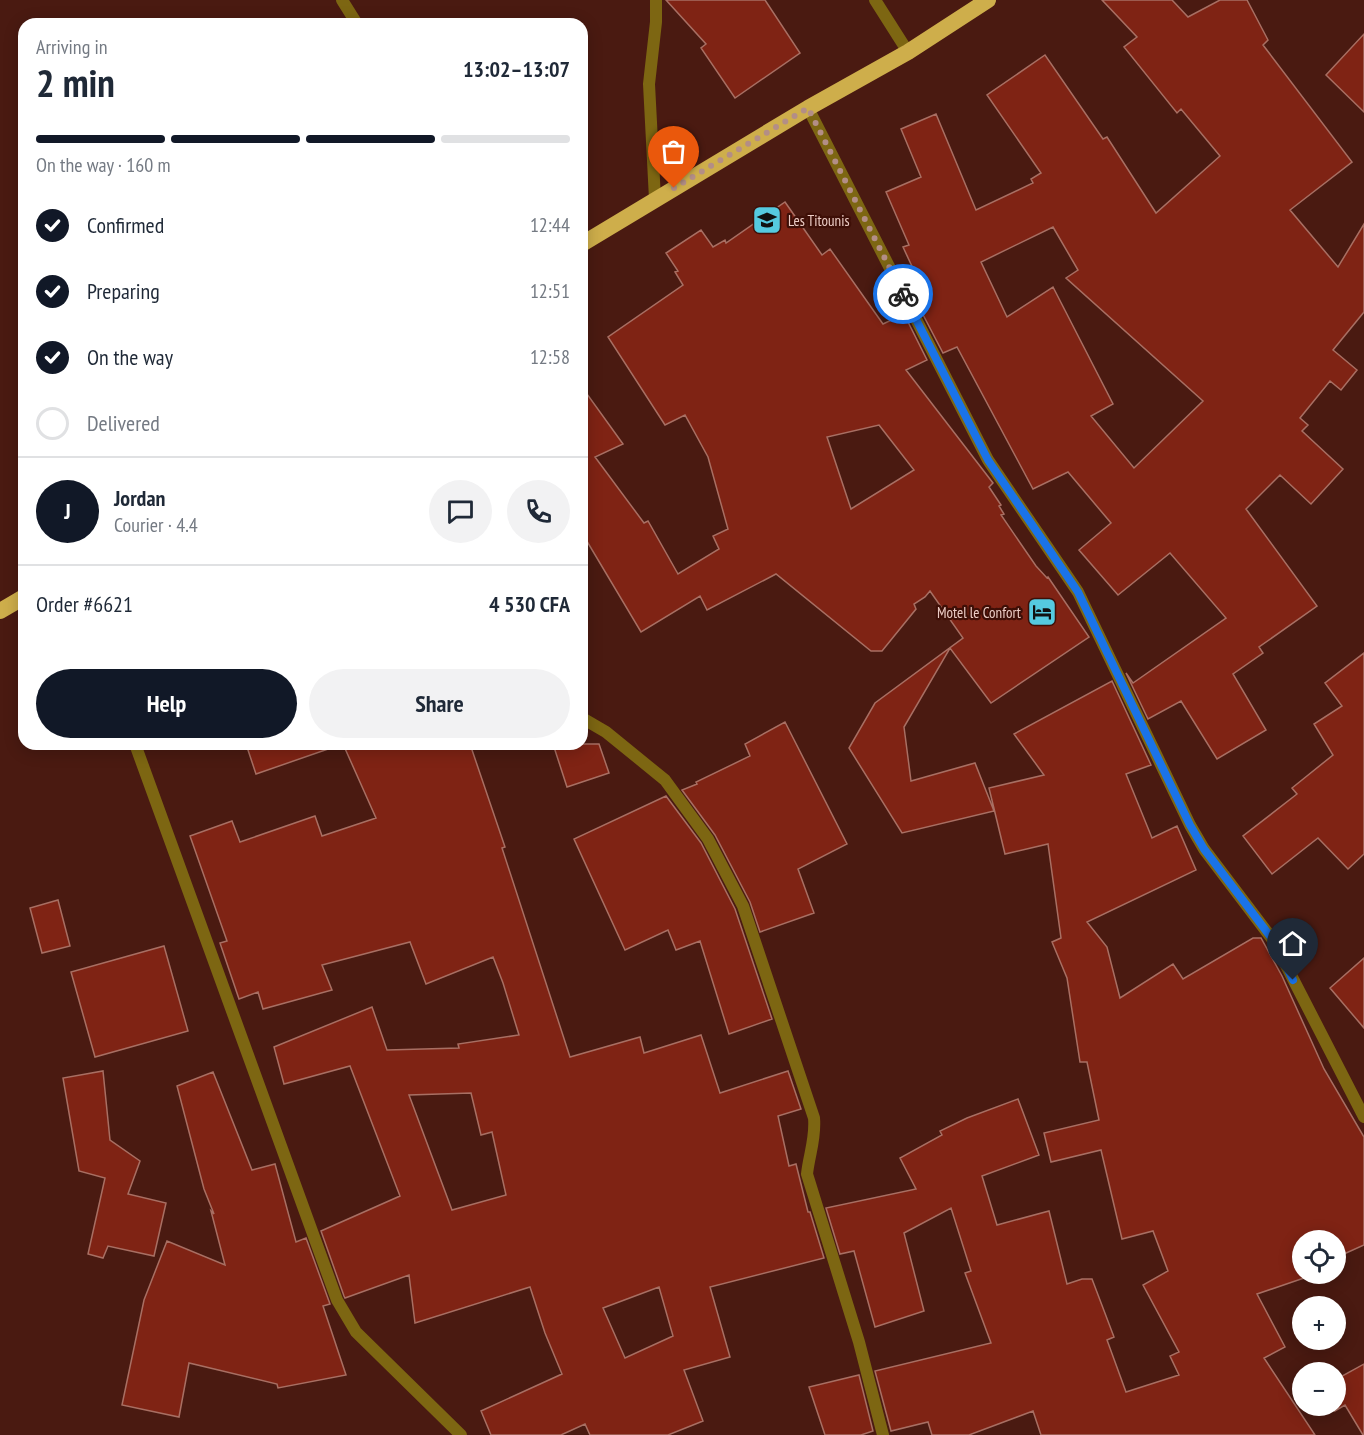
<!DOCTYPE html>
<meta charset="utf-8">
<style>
:root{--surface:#fff;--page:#f2f2f3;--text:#1f2937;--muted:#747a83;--line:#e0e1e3;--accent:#111827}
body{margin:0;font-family:"PT Sans Narrow",sans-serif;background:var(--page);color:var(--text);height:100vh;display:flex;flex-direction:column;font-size:22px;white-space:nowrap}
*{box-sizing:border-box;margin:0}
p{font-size:20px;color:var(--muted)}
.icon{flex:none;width:33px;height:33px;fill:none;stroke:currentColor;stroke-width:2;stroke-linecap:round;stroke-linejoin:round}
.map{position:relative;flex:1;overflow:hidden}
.sheet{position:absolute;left:18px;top:18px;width:570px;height:732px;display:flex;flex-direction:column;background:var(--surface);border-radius:18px;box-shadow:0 3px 15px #0003}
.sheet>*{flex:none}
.tools{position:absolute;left:1292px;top:1230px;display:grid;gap:12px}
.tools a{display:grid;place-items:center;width:54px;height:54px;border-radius:50%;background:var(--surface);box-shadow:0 3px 15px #0003;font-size:30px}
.pin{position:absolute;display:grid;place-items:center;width:51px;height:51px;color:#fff;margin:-62px -26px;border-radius:50% 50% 50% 0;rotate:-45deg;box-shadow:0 0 6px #0007}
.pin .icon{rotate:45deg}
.courier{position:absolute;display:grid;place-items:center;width:60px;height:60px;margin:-30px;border:4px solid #1a73e8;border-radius:50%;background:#fff;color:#222;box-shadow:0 2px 8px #0007}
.summary em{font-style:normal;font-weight:800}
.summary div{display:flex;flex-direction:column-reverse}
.summary{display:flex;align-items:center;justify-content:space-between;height:102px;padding:0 18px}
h1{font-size:39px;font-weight:800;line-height:45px}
.bar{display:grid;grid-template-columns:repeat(4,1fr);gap:9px 6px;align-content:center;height:72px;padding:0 18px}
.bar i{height:8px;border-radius:4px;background:var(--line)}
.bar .selected{background:var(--accent)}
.bar p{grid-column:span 4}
.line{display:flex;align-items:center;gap:15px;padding:0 18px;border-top:2px solid var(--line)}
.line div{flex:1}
.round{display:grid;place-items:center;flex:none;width:63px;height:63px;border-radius:32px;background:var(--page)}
ol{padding:0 18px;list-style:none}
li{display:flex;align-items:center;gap:18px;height:66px}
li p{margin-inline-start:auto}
li .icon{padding:6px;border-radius:50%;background:var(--accent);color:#fff;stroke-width:4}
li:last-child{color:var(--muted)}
li i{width:33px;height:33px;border:3px solid var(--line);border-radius:50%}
.action{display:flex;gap:12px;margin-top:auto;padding:12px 18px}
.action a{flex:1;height:69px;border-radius:36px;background:var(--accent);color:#fff;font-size:24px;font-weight:800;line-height:69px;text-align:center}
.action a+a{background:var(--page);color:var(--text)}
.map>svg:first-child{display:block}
.building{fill:#7f2314;stroke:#a86f63;stroke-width:1.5;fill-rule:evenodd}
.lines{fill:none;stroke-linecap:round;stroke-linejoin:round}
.minor{stroke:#7d6612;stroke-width:12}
.trunk{stroke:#ceae4b;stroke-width:16}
.done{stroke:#b38e86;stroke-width:6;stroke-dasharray:0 10.8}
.route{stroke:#1a73e8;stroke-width:8}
.labels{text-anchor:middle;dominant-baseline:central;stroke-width:4.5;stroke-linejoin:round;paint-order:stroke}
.poi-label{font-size:15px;fill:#ecccc5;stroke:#3e0f07;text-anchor:start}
</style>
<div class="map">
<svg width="1364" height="1435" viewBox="0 0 1364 1435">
<rect width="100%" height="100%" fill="#4a1a11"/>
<path class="building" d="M666 0H765L800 53 735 98 701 48 706 44Z
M1102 0H1172L1188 17 1220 0H1247L1268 40 1263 45 1352 162 1290 210 1338 267 1364 224V312L1333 350 1357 370 1341 390 1330 381 1300 418 1308 425 1302 431 1343 469 1311 504 1280 475 1246 509 1317 606 1259 647 1263 653 1233 674 1266 730 1217 759 1181 701 1148 719 1126 673 1133 683 1226 618 1170 553 1118 595 1079 550 1111 523 1068 472 1033 489 957 347 943 353 919 307 929 303 903 247 909 245 886 192 921 177 901 129 936 114 976 210 1033 183 1031 179 1041 173 987 95 1045 55 1103 139 1107 137 1156 213 1220 156 1181 109 1177 113 1124 47 1137 37ZM1053 227 1078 270 1066 278 1203 401 1134 468 1091 416 1113 404 1053 287 1007 317 981 262Z
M1364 34V112L1326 75Z
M785 202 822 255 830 249 883 324 904 314 927 360 906 370 993 483 989 487 1001 505 999 506 1004 514 1001 515 1036 566 1047 578 1048 577 1089 637 991 703 950 648 904 727 911 781 975 763 994 811 902 833 849 748 875 703 963 638 930 591 925 597 914 604 916 609 882 651H871L776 574 707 610 700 596 641 632 582 533V387L623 444 595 457 644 523 648 521 678 574 719 549 713 536 728 529 708 457 685 415 665 425 608 337 683 285 675 272 678 271 666 253 701 230 713 247 725 240 726 243ZM879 425 914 470 851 509 827 437Z
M1364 653V854L1348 869 1318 838 1272 874 1243 836 1297 794 1292 788 1333 755 1314 724 1342 706 1325 683Z
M1112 681 1151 765 1126 774 1152 838 1177 826 1196 870 1087 922 1107 947 1120 998 1173 964 1183 979 1253 938H1261L1282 976 1324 1069 1364 1137V1245L1335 1258V1240H1302V1274H1310V1276L1257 1294 1285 1347 1264 1358 1315 1435H1041L1033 1411 969 1435H932L928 1422 891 1431 875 1371 991 1343 965 1273 971 1271 951 1208 904 1233 924 1311 875 1327 854 1251 840 1254 826 1208 916 1189 900 1158 942 1135 940 1131 967 1118 1018 1099 1039 1155 982 1176 997 1225 1049 1211 1067 1284 1082 1279H1092L1114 1337 1107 1340 1126 1392 1179 1375 1170 1356 1179 1352 1143 1285 1168 1271 1153 1231 1122 1239 1101 1150 1051 1162 1044 1133 1099 1120 1087 1062H1080L1067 978 1052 942 1061 938 1048 844 1005 854 989 788 1044 775 1014 734Z
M785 722 847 844 798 869 814 913 760 932 750 902 715 835 682 790 697 784 696 782 750 756 745 744Z
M246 744H330L331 748 256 774Z
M343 744H470L505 847 502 848 570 1057 640 1037 644 1053 701 1035 720 1093 788 1071 801 1109 778 1116 789 1166 796 1164 808 1212H810L824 1258 710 1287 730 1357 684 1370 703 1421 668 1435H590L585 1424 561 1435H491L481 1411 562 1374 545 1333 530 1287 415 1323 409 1275 345 1298 344 1296 321 1231 400 1196 350 1066 284 1084 274 1047 372 1007 387 1050 459 1048 458 1044 519 1035 503 983 493 957 426 984 410 942 322 965 332 990 263 1009 258 992 239 999 220 943 227 941 190 836 232 821 240 842 315 816 322 836 376 818ZM471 1093 481 1135 492 1132 506 1195 452 1210 409 1095ZM659 1287 673 1336 625 1358 603 1308Z
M553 744H599L609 773 567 787Z
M666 796 701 843 735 909 772 1019 729 1034 700 941 676 950 668 930 625 950 574 839Z
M58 900 70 946 42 953 30 908Z
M164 946 188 1031 95 1057 71 972Z
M1364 958V1028L1330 988Z
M103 1071 110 1140 140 1161 128 1194 166 1203 154 1256 108 1246 103 1258 88 1254 105 1178 79 1171 63 1078Z
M213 1072 252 1170 275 1164 296 1242 306 1238 330 1304 323 1306 346 1375 278 1388 277 1384 189 1363 179 1417 122 1405 144 1300 167 1241 225 1265 211 1211 214 1214 204 1189 177 1086Z
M1364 1364V1435H1363L1345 1405 1335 1411V1380Z
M859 1375 873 1431 861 1435H825L809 1387Z"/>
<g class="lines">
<path class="minor" d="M342 0 357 24
M875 0 908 52
M808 108 988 460 1078 592 1190 825 1204 849 1273 940 1364 1117
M655 199 649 84 656 22V0
M582 718 606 732 665 780 708 839 743 906 814 1118C816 1138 809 1155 807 1174L859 1342 883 1435
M135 744 337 1300 356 1332 461 1435"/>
<path class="trunk" d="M582 244 808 108 908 52 988 0
M0 611 24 597"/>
</g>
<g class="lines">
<path class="done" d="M674 188 808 108 903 294"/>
<path class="route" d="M903 294 988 460 1078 592 1190 825 1204 849 1273 940 1293 980"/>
</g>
<defs>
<g id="school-square" transform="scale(1.5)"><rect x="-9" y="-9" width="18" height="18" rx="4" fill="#55cae0" stroke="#3e0f07"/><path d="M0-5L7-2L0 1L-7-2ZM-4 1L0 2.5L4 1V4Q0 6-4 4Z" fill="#111"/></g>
<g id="hotel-square" transform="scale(1.5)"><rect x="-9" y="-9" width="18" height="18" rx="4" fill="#55cae0" stroke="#3e0f07"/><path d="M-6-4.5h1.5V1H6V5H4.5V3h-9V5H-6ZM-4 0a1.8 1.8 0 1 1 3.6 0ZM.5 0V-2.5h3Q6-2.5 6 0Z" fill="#111"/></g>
</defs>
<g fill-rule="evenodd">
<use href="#school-square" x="767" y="220"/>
<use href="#hotel-square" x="1042" y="612"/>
</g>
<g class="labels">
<g class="poi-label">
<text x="788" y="220">Les Titounis</text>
<text x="1021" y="612" text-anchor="end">Motel le Confort</text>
</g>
</g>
</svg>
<div class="tools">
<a><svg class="icon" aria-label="locate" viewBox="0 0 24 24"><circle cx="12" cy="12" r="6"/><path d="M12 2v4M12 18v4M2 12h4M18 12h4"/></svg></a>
<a>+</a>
<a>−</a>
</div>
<div class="pin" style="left:674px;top:188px;background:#ea580c"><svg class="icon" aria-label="bag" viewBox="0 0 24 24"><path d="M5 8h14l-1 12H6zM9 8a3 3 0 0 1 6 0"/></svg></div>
<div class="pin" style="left:1293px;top:980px;background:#1f2937"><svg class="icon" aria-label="home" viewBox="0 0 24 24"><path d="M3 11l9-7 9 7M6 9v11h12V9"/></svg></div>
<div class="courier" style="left:903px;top:294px"><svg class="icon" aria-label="bike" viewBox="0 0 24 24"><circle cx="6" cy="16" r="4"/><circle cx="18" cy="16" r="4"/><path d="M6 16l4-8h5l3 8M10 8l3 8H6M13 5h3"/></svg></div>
<section class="sheet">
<div class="summary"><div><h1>2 min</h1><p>Arriving in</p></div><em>13:02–13:07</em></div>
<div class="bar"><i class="selected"></i><i class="selected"></i><i class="selected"></i><i></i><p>On the way · 160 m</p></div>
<ol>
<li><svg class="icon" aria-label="check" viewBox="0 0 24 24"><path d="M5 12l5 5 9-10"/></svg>Confirmed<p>12:44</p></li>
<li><svg class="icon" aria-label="check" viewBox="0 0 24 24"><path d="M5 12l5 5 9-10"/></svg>Preparing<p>12:51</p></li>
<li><svg class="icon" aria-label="check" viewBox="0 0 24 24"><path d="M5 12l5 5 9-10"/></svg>On the way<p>12:58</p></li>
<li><i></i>Delivered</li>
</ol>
<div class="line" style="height:108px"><b class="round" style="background:var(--accent);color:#fff">J</b><div><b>Jordan</b><p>Courier · 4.4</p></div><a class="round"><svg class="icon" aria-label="chat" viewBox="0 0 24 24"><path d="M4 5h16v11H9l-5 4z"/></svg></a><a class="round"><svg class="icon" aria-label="phone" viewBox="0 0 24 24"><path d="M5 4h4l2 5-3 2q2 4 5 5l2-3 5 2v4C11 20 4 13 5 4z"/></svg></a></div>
<div class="line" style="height:78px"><div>Order #6621</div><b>4 530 CFA</b></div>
<div class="action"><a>Help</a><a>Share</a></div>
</section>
</div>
